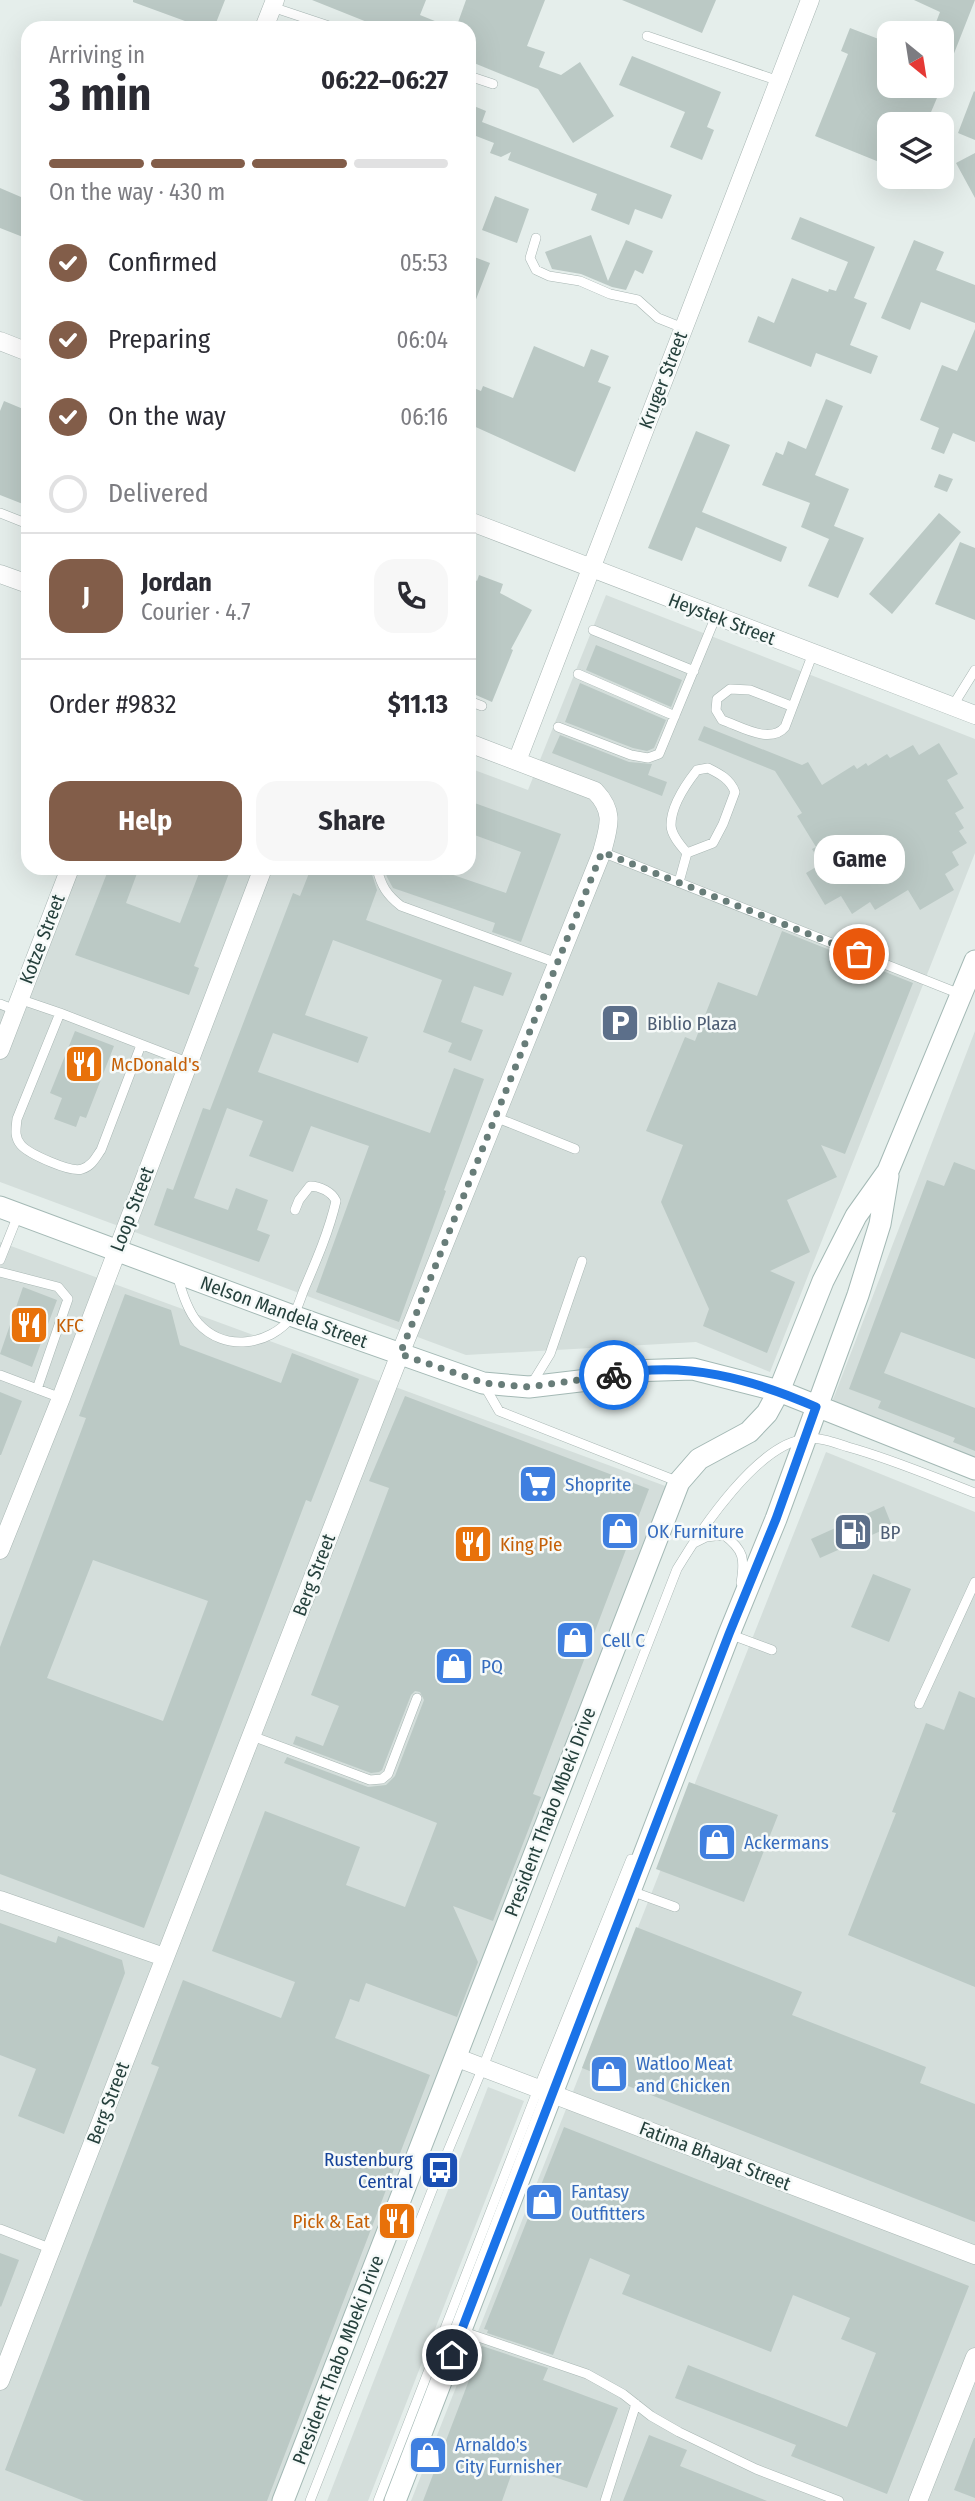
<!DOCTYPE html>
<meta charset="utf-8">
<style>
:root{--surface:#fff;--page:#f7f7f7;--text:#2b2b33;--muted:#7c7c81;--line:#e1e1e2;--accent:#825d49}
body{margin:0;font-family:"Fira Sans Condensed",sans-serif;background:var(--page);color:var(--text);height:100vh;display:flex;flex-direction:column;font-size:26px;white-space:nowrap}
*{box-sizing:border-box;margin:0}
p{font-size:23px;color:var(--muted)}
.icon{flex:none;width:38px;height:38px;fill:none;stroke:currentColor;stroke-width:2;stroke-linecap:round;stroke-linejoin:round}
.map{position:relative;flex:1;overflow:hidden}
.sheet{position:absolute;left:21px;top:21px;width:455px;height:854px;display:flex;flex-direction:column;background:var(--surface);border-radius:21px;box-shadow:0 7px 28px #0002}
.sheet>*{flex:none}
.needle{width:46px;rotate:150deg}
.controls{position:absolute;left:877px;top:21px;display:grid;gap:14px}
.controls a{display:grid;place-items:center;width:77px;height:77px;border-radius:14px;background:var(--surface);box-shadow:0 7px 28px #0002;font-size:35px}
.pin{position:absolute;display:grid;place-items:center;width:60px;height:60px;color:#fff;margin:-30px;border:4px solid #fff;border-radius:50%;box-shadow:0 2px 7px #0007}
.courier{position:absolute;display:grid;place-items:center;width:70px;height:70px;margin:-35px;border:5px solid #1a73e8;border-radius:50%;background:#fff;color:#222;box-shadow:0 2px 9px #0007}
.bubble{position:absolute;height:49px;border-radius:21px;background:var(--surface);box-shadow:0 7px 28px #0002;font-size:23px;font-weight:700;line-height:49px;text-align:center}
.overview em{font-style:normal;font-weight:700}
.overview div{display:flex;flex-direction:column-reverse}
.overview{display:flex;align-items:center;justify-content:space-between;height:119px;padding:0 28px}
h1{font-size:46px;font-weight:700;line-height:52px}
.bar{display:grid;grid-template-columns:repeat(4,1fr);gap:10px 7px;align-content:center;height:84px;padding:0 28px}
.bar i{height:9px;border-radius:5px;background:var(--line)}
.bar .on{background:var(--accent)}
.bar p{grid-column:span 4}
.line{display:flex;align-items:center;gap:18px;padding:0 28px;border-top:2px solid var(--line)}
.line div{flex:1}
.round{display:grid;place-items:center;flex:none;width:74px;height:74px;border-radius:21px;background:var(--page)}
ol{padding:0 28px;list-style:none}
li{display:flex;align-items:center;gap:21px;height:77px}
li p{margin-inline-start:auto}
li .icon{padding:7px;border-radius:50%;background:var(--accent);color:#fff;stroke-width:4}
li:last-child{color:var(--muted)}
li i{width:38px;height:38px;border:4px solid var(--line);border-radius:50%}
.action{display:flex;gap:14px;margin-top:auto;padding:14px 28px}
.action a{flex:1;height:80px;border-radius:21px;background:var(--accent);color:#fff;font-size:28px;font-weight:700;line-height:80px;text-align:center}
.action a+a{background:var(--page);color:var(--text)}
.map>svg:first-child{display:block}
.built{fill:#d4dedb}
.building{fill:#bbc9c5;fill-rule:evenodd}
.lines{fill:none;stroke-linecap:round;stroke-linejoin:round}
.lane-casing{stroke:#a8b6b3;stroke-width:10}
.street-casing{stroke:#a8b6b3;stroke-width:19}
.secondary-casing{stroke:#a4b9b5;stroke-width:23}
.lane{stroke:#fff;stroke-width:9}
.street{stroke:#fff;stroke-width:18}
.secondary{stroke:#fff;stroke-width:21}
.done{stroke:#687d79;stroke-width:7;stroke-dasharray:0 12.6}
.route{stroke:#1a73e8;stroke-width:9}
.labels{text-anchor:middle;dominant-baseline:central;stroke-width:5;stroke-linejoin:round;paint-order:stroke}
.street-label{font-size:19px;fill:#25403c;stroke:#f6faf9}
.service-label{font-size:19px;fill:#4e5e75;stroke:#f6faf9;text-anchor:start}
.food-label{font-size:19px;fill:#c56008;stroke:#f6faf9;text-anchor:start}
.shop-label{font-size:19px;fill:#366cbe;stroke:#f6faf9;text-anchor:start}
.transit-label{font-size:19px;fill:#164399;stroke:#f6faf9;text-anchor:end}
</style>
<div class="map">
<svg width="975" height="2501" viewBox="0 0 975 2501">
<rect width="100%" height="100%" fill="#e5eeeb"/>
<path class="built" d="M606 595 975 739V853L770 1372 696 1342 466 1355 0 1182V1009L18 1016 78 868H469V768L528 790Z
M975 1031V1458L832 1402Z
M0 1242 668 1487 275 2501H0Z
M826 1452 975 1512V2501H411Z
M488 2087 524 2101 368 2501H327Z"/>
<path class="building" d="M133 0H225L214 28H204L133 2Z
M312 0H426L420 15 452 28H382Z
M466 0H545L527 46 545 52 539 67 561 75 580 62 614 116 573 143 538 89 469 61V28H456Z
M622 0H716L702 33Z
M914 0H975L942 84V33H932L940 12Z
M850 28 889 43V86H942L926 124H889V166L815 136 848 54 841 51Z
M632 56 721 92 707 127 714 130 702 160 670 147 685 112 619 85Z
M974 91 975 92V140L958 133Z
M469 104 486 111 482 122 672 195 662 219 635 209 629 225 591 210 597 194 508 160 511 152 501 157 490 153 494 143 476 136 469 152Z
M975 153V198L956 163Z
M0 188 28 200V239L0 228Z
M495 196 529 209 517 243 482 230Z
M800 217 875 247 854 298 867 303 850 345 878 356 871 374 816 353 811 367 748 342 758 316 774 323 792 278 828 292 829 289 836 291 848 262 791 239Z
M591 235 608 281 626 240 653 251 643 274 635 270 626 290 612 287 581 274 552 269 545 252Z
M914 240 944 252 936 270 975 285V323L921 302 910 330 881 318Z
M469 255 490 263 470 315H469Z
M975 329V442L953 433 944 454 931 449 939 428 920 420 942 365 957 371Z
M534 346 584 367 591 349 609 356 598 382 611 387 575 472 469 424V386L481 391 483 386 513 398Z
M826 399 843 406 815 475 849 489 834 526 864 538 838 598 808 586 829 539 801 527 810 503 762 485 776 452 783 455 788 441 806 449Z
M4 401 28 411V506L0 495V411Z
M696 431 730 445 702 512 787 547 781 562 696 527 682 561 648 548Z
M939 474 953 479 947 492 934 487Z
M939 513 961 532 892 614 869 594Z
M960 542 975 548V620L935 604Z
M479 575 503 584 500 593 532 610 511 649 513 650 492 702 469 692V576L477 581Z
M596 645 682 680 671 707 586 670Z
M580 683 666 720 654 748 647 751 633 748 565 722Z
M704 726 802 765 808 762 822 785 854 765 857 769 866 763 868 766 887 754 890 758 913 745 919 755 939 743 958 774 947 780 964 808 955 813 964 828 959 831 967 843 952 852 959 865 945 874 954 890 920 910 908 890 875 910 870 902 852 914 841 896 825 905 806 873 821 864 812 849 816 847 797 816 802 813 775 771 698 740Z
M560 735 629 762 652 764 648 775 667 782 662 796 552 753Z
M469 801 561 834 521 942 492 932 495 923 393 888 387 877 384 868H433L506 893 521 852 469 833Z
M109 868H139L126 903 180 923 201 868H231L194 966 199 968 189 995 75 955Z
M311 868H370L377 890 366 920 512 973 503 996 474 986 461 1022 483 1030 471 1061 448 1052 452 1043 423 1032 442 980 333 940 305 1015 368 1037 358 1063 273 1033 258 1072 430 1133 454 1068 484 1079 444 1190 446 1191 399 1322 316 1292 369 1146 311 1126 293 1172 249 1156 263 1121 227 1108 194 1198 228 1210 236 1188 268 1200 257 1230 270 1235 259 1262 154 1225 167 1188 173 1190 203 1108 210 1110 293 893 300 896Z
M782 931 913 983 845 1154 821 1145 837 1177 787 1200 810 1252 770 1271 795 1282 767 1353 703 1326 709 1309 661 1202 683 1145 646 1131 685 1037 695 1041 718 982 757 996Z
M75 1031 114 1046 86 1118 80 1116 76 1127 54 1119 62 1098 50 1093Z
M954 1162 975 1170V1359L901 1332 884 1373 975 1408V1451L953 1442 955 1438 878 1408 881 1401 849 1389 927 1180 944 1186Z
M23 1287 57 1300 32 1367 0 1354Z
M125 1294 171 1310 180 1345 281 1383 292 1353 359 1379 311 1502 306 1500 144 1928 0 1874V1647L86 1418 79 1416ZM93 1560 208 1601 163 1721 47 1678Z
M0 1392 22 1401 1 1455H0Z
M405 1396 649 1489 533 1794 541 1797 493 1921 453 1906 478 1962 457 2017 366 1983 359 2002 350 1999 343 2018 335 2038 430 2075 267 2501H84L5 2470 159 2067 151 2064 183 1980 281 2018 295 1982 212 1951 265 1811 360 1847 346 1885 405 1907 437 1823 284 1763 287 1757 368 1787 386 1785 395 1776 424 1700 420 1692 415 1691 411 1695 382 1770 379 1772 371 1773 293 1744 296 1736 323 1746 339 1706 311 1695 389 1488 369 1481Z
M884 1506 892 1526 820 1558 811 1539Z
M873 1574 911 1589 889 1642 851 1627Z
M959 1691 975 1698V1987L848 1935 896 1813 892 1812 926 1723 944 1730Z
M689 1782 778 1815 744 1902 656 1869Z
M0 1923 56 1943 58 1936 122 1960 125 1973 64 2134 18 2116 36 2069 0 2055Z
M636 1927 802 1992 792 2015 926 2067 920 2083 975 2104V2222L582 2068Z
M564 2127 969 2286 887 2494 791 2456 796 2445 675 2398 688 2365 847 2427 876 2353 841 2339 850 2318 793 2295 771 2352 622 2294 630 2275 590 2258 553 2355 487 2333 488 2330 484 2329Z
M0 2253 19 2260 1 2307 0 2306Z
M482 2346 548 2368 543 2380 618 2408 587 2488 515 2464 502 2501H423Z
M649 2435 687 2450 680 2466 767 2501H623Z
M974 2438H975V2498L954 2490Z"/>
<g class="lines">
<g class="lane-casing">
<path id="lane" d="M272 7 335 28
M647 36 779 81
M469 76 493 84
M536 238 530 258 536 270 549 276 580 281 610 294 638 300 658 318 683 328
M0 513 28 524
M593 630 694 671
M578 674 675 716
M469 701 482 706
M791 706 750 690 730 689 717 699 716 710 722 720C740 726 770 745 785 727L813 653
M952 707 975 670
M558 727 631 755 648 758 659 754 716 616
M708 768C720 774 730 779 735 792L723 824 713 843 687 853C681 846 671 835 671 825 671 806 686 784 697 770Z
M602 852 960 994
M377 868C381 886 387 895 401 906L557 963
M679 882 687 853
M19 999 60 1013
M0 1004 15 1010
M141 1045 101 1150C96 1157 92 1166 82 1169 71 1173 29 1154 21 1145 14 1137 16 1129 17 1119L60 1013 187 1062
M495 1117 575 1149
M0 1260 18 1215
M0 1272 58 1287 68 1299 37 1389
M177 1274C181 1290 187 1310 198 1323 224 1352 269 1346 292 1317 298 1309 301 1296 305 1287 317 1259 329 1231 336 1201 332 1192 320 1186 310 1186L299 1200 295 1210
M0 1375 61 1398
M484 1385 499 1411 679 1482
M531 1385 550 1354 582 1261
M694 1543 706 1537 724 1535C744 1550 745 1559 741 1583
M729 1634 772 1650
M919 1704 975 1582
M252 1736 370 1780 382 1779 388 1774 417 1698
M631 1891 675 1907
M0 2229 52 2249
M461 2331 587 2374 623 2394 651 2416 679 2432 756 2469 839 2501
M310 2501 440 2170 483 2067 677 1569C700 1531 758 1443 806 1439 821 1437 835 1443 848 1447 892 1459 933 1477 975 1493
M378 2501 538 2089 631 1859
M605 2501 636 2404"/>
</g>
<g class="street-casing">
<path id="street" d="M264 28 275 0
M0 341 28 352
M469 521 975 715
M0 574 28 584
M517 761 810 0
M0 1050 70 868
M0 1550 61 1398 263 868
M0 1900 164 1957
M455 2057 975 2255
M0 2381 400 1354 602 852C609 826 615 812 595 791L469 743
M918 2501 975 2357"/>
</g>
<g class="secondary-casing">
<path id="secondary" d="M0 1207 293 1316 483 1383 529 1387 588 1380 630 1371 693 1369 779 1391 975 1469
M283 2501 679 1482 699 1459 749 1432 767 1413 779 1391 823 1281 856 1216 888 1171 975 961
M395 2501 729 1634 776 1519 858 1295 880 1224 888 1176"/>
</g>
<use href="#lane" class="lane"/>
<use href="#street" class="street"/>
<use href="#secondary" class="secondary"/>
</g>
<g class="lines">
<path class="done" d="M614 1375 529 1387 484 1383 400 1354 602 852 859 954"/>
<path class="route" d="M452 2355 729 1634 776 1519 816 1407C752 1379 684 1360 614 1375"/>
</g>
<defs>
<g id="parking-square" transform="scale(2.0125)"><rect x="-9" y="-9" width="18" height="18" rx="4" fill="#5c6f8a" stroke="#f6faf9"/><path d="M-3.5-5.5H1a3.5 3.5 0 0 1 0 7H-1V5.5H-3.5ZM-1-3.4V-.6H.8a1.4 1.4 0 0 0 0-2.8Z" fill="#fff"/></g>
<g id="restaurant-square" transform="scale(2.0125)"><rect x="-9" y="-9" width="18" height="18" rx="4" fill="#e8710a" stroke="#f6faf9"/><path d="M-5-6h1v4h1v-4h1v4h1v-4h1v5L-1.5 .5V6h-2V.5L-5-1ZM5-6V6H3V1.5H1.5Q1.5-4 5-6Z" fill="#fff"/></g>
<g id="supermarket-square" transform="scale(2.0125)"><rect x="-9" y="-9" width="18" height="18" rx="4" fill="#3f7fe0" stroke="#f6faf9"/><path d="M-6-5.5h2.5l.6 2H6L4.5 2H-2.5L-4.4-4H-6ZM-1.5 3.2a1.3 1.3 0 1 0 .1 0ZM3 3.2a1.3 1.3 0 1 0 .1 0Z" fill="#fff"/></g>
<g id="shop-square" transform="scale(2.0125)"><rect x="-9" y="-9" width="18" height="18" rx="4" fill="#3f7fe0" stroke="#f6faf9"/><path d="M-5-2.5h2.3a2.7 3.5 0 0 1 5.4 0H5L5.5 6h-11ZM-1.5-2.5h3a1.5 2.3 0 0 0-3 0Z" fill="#fff"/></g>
<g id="fuel-square" transform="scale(2.0125)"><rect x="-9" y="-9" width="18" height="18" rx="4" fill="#5c6f8a" stroke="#f6faf9"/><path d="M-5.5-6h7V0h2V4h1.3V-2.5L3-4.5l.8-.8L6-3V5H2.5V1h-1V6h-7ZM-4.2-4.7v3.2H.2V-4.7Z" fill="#fff"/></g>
<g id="bus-square" transform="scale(2.0125)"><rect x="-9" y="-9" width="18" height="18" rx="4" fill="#1a4fb4" stroke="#f6faf9"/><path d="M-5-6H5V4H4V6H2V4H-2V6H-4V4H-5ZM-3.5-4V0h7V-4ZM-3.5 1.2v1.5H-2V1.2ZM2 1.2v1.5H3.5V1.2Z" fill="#fff"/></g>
</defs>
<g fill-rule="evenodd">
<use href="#parking-square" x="620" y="1023"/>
<use href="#restaurant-square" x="84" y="1064"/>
<use href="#restaurant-square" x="29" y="1325"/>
<use href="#supermarket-square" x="538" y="1484"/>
<use href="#shop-square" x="620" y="1531"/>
<use href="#fuel-square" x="853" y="1532"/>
<use href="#restaurant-square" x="473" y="1544"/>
<use href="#shop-square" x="575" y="1640"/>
<use href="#shop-square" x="454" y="1666"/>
<use href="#shop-square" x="717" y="1842"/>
<use href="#shop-square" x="609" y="2074"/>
<use href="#bus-square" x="440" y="2170"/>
<use href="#shop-square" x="544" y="2202"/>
<use href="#restaurant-square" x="397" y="2221"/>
<use href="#shop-square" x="428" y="2455"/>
</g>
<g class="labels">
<g class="street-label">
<text transform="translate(663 380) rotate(-69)">Kruger Street</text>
<text transform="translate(722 619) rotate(21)">Heystek Street</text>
<text transform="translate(42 939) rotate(-69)">Kotze Street</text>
<text transform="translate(132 1209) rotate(-69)">Loop Street</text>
<text transform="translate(284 1312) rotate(20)">Nelson Mandela Street</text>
<text transform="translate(314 1575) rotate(-69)">Berg Street</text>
<text transform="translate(550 1812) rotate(-69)">President Thabo Mbeki Drive</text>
<text transform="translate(108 2103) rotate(-69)">Berg Street</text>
<text transform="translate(715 2156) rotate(21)">Fatima Bhayat Street</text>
<text transform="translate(338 2360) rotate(-69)">President Thabo Mbeki Drive</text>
</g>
<g class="service-label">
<text x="647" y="1023">Biblio Plaza</text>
<text x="880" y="1532">BP</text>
</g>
<g class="food-label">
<text x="111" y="1064">McDonald's</text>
<text x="56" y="1325">KFC</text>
<text x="500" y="1544">King Pie</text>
<text x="370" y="2221" text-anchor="end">Pick &amp; Eat</text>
</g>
<g class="shop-label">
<text x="565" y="1484">Shoprite</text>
<text x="647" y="1531">OK Furniture</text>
<text x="602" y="1640">Cell C</text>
<text x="481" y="1666">PQ</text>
<text x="744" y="1842">Ackermans</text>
<text x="636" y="2063">Watloo Meat<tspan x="636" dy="22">and Chicken</tspan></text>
<text x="571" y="2191">Fantasy<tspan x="571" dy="22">Outfitters</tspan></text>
<text x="455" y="2444">Arnaldo's<tspan x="455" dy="22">City Furnisher</tspan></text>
</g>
<g class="transit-label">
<text x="413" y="2159">Rustenburg<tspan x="413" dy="22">Central</tspan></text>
</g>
</g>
</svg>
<div class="controls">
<a><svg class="needle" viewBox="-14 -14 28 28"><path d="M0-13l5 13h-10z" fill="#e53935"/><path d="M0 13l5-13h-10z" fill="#7c7c81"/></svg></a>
<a><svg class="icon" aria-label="layers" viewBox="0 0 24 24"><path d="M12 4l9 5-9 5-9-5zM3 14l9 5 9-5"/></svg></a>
</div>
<div class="pin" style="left:859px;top:954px;background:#ea580c"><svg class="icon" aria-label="bag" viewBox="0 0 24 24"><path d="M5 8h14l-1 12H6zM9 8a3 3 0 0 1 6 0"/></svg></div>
<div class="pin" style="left:452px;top:2355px;background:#1f2937"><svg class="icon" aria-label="home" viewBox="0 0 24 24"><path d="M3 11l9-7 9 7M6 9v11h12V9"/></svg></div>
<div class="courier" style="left:614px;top:1375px"><svg class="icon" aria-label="bike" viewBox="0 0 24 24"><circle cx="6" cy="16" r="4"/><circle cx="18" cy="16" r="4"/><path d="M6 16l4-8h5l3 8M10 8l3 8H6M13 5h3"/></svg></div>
<div class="bubble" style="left:814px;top:835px;width:91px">Game</div>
<section class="sheet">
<div class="overview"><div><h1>3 min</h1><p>Arriving in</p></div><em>06:22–06:27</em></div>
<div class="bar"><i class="on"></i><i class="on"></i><i class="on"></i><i></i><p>On the way · 430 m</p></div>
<ol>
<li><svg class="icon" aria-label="check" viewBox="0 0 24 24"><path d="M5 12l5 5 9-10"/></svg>Confirmed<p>05:53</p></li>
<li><svg class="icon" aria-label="check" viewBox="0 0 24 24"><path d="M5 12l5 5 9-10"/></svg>Preparing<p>06:04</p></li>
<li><svg class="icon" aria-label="check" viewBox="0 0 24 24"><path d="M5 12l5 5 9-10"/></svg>On the way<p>06:16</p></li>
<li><i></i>Delivered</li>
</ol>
<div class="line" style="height:126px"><b class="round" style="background:var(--accent);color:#fff">J</b><div><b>Jordan</b><p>Courier · 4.7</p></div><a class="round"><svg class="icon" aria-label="phone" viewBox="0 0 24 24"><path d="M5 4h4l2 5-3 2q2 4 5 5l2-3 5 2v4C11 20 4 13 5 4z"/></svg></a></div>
<div class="line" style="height:91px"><div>Order #9832</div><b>$11.13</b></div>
<div class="action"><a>Help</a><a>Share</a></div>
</section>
</div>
